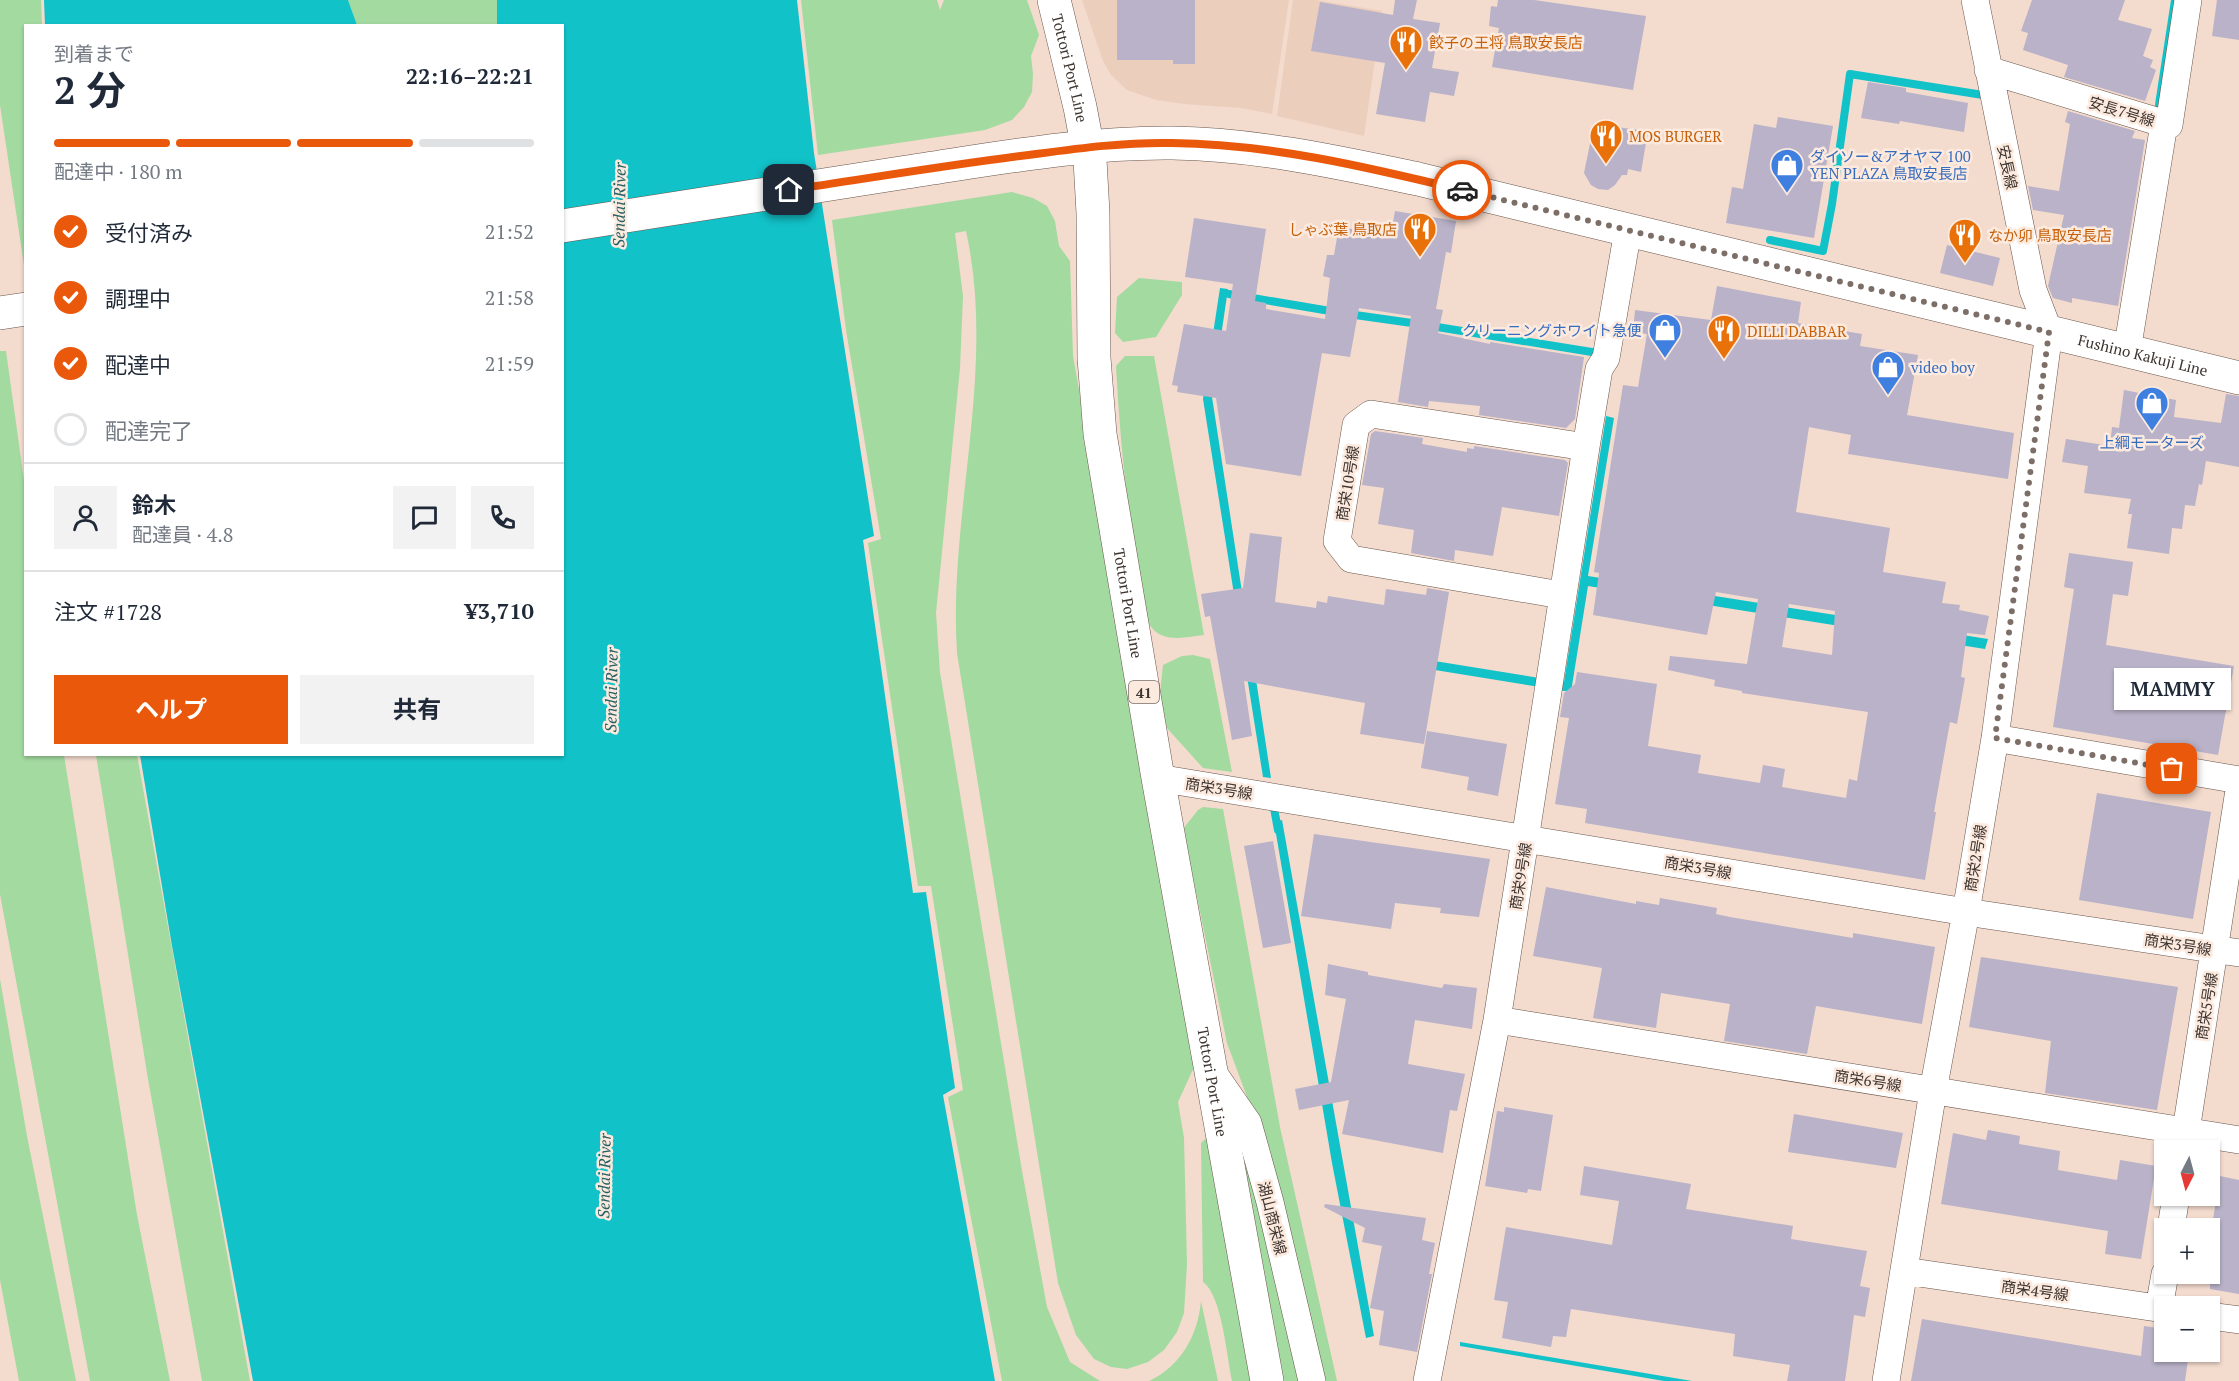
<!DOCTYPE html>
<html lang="ja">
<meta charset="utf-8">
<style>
:root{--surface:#fff;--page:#f2f2f3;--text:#1f2937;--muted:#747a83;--line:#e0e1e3;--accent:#ea580c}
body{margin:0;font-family:"PT Serif","Noto Sans JP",serif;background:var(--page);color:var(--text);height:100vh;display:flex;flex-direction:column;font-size:22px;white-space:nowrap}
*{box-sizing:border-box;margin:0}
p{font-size:20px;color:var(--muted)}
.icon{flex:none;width:33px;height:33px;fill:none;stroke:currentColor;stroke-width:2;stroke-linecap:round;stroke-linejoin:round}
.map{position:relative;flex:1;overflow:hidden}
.panel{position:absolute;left:24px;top:24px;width:540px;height:732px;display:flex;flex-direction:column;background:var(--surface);border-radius:0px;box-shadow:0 2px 4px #0004}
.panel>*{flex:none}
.needle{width:39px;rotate:186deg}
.buttons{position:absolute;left:2154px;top:1140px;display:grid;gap:12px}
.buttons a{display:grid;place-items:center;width:66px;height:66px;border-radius:0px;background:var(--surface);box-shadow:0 2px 4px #0004;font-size:30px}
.pin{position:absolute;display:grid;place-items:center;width:51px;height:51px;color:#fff;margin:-26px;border-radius:12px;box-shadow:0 3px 9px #0006}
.courier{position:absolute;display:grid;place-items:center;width:60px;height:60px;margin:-30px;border:4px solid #ea580c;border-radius:50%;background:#fff;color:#222;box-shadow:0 2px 8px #0007}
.bubble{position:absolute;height:42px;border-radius:0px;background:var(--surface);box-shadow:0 2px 4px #0004;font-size:20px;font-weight:700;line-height:42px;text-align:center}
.summary em{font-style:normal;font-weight:700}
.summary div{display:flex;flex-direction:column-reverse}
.summary{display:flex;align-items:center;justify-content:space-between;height:102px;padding:0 30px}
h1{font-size:39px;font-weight:700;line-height:45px}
.bar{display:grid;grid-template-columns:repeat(4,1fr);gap:9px 6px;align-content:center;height:72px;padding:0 30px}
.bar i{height:8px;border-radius:4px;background:var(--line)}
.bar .active{background:var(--accent)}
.bar p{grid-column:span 4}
.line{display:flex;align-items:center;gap:15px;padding:0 30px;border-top:2px solid var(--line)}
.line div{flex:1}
.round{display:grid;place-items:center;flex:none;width:63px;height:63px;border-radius:0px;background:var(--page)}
ol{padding:0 30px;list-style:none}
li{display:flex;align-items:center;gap:18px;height:66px}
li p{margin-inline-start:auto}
li .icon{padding:6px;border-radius:50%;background:var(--accent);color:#fff;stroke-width:4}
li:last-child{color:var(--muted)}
li i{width:33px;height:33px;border:3px solid var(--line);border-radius:50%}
.primary-button{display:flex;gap:12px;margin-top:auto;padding:12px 30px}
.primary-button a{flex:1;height:69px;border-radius:0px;background:var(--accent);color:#fff;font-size:24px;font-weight:700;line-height:69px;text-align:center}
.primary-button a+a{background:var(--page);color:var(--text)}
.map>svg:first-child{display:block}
.built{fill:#eccebd}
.green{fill:#a3daa0}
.water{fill:#12c2c9}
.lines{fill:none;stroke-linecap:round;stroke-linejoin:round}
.stream{stroke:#12c2c9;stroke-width:8}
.building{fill:#b9b2c8;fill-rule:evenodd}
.minor-casing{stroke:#69554a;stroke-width:28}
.major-casing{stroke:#69554a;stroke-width:34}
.minor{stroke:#fff;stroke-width:27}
.major{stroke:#fff;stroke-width:33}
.done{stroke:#7d6e67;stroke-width:6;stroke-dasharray:0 10.8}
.route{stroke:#ea580c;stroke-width:8}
.labels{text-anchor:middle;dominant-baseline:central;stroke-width:5;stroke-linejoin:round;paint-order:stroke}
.shield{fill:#fdeadf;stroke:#776b64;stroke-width:1.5}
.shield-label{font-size:14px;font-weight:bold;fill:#3d342f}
.food-label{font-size:15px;fill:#c56008;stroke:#fdeadf;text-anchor:start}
.street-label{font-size:15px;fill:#3d342f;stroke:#fdeadf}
.shop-label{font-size:15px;fill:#366cbe;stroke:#fdeadf;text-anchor:start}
.water-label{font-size:16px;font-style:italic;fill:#256164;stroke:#fdeadf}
</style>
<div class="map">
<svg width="2239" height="1381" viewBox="0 0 2239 1381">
<rect width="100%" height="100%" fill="#f3dbce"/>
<path class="built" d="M1082 0H1289L1272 114 1241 108 1184 104 1156 100 1127 90 1111 75 1103 61Z
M1293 0H1316L1382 11 1364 136 1277 116Z"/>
<path class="green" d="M0 0H41L42 25 26 26 25 272 0 105Z
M348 0H497V25H357Z
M801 0H937L940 10 944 0H1027L1039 35 1031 56 1033 74 1032 92 1024 107 1012 120 985 130 818 155Z
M1012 192 1033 198 1047 206 1055 221 1059 246 1070 261 1073 356 1106 542 1164 905 1195 1065 1178 1102 1184 1138 1187 1264 1184 1313 1177 1332 1164 1350 1148 1362 1127 1369 1111 1367 1094 1359 1076 1335 1058 1283 957 653C948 513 997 371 966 231L955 233 963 296 960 368 936 613 940 672 1022 1171 1047 1307 1070 1362 1100 1381H1002L948 1097 963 1090 931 886H918L868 543 881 539 846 330 832 220Z
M1139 278 1182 282V295L1156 337 1123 342 1115 333 1117 297Z
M0 351H6L26 495V754L64 755 137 1215 170 1381H90L0 894Z
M1125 356H1154L1204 635C1187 637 1164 643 1152 628 1144 619 1144 600 1141 588 1127 515 1120 440 1116 366Z
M1193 655 1210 659 1232 772 1203 768 1167 728 1160 694 1163 665 1182 656Z
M96 755H137L250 1381H202L148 1079Z
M1203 807 1223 809 1280 1127 1337 1381H1326L1258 1126 1227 1043 1183 829 1198 810Z
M0 979 27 1136 76 1381H19L0 1280Z
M1229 1122 1240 1135 1302 1381H1280Z
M1207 1137 1254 1381H1232C1227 1358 1222 1295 1203 1282L1201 1143Z
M1201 1301 1218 1381H1149C1181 1366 1198 1335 1201 1301Z"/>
<path class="water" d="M44 0H348L357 25H45Z
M497 0H797L814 153 874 536 863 540 913 893 926 892 955 1088 943 1095 995 1381H253L172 946 140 755 562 754V26L497 25Z
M2171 0H2180L2164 105 2154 111Z
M1220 288 1228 289 1212 397 1248 631 1564 682 1606 416 1614 418 1588 576 1988 639 1985 649 1588 586 1571 692 1250 640 1271 778 1263 777 1203 399Z
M1282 820 1374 1336 1366 1338 1332 1163 1274 822Z
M1460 1342 1692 1381H1664L1460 1346Z"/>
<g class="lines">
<path class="stream" d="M1770 240 1823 251 1832 204 1850 74 1983 95
M1229 294 1336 312
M1348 314 1419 324
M1431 326 1598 353
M1273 803 1278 830"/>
</g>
<path class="building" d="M1117 0H1195V64H1173V60H1117Z
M1395 0H1417L1413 19 1440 23 1432 68 1459 72 1454 96 1430 92 1425 122 1376 114 1385 63 1311 51 1320 2 1393 15Z
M1498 0H1534L1646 16 1633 90 1492 67 1499 28 1489 26 1491 6 1497 7Z
M2032 0H2125L2118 20 2152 29 2143 56 2153 60 2150 67 2156 70 2145 101 2064 77 2068 65 2023 50 2028 33 2021 31Z
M2217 0H2239V40L2212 36Z
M1868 82 1906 88V92L1968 103 1964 132 1900 121 1899 124 1861 118Z
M2068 111 2135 131 2132 138 2145 140 2118 306 2072 298V303L2053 298 2048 286 2064 215 2033 210 2028 186 2059 191 2070 124 2065 122Z
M1778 117 1833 126 1814 238 1726 223 1732 187 1743 189 1754 124 1776 128Z
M1600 125 1648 131 1641 172 1628 169 1627 175H1622L1615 185 1608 190 1598 189 1591 185 1584 173 1593 129Z
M1395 211 1456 221 1451 253 1446 252 1436 309 1443 310 1438 333 1490 344V342L1584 357 1575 419 1566 428 1479 415 1480 406 1429 401 1428 407 1398 402 1411 316 1359 308 1350 357 1322 353 1301 476 1226 464 1216 398 1177 392 1178 386 1172 385 1184 324 1226 331 1233 284 1185 277 1194 218 1266 229 1255 301 1266 303V309L1325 319 1330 278 1323 276 1327 255H1334L1338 232 1344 233V228L1391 234Z
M1947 245 2000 258 1993 286 1940 273Z
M1717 286 1801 302 1798 323 1862 334 1860 346 1918 355 1907 415 2014 433 2008 479 1848 454 1851 435 1809 427 1796 512 1890 528 1883 572 1946 582 1942 603 1960 605 1959 610 1989 616 1985 635 1967 633 1961 677 1965 678 1957 724 1950 722 1934 812H1936L1925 880 1585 823 1587 809 1555 804 1569 718 1560 717 1564 693 1575 684 1577 672 1657 684 1648 746 1701 755 1698 773 1760 783 1763 765 1785 769 1782 787 1846 798 1849 779 1857 781 1868 712 1742 693V691L1714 686 1715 680 1668 670 1670 656 1747 664 1758 599 1716 592 1707 635 1593 615 1599 573 1594 572 1623 385 1638 387 1647 334 1633 332 1635 310 1711 320ZM1789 604 1835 611 1832 655 1782 647Z
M2124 390 2176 400 2174 417 2221 423 2226 394 2239 396V467L2206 461 2202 485 2199 484 2195 506 2185 505 2182 529 2172 528 2169 554 2127 548 2132 514H2128L2131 499 2084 493 2088 466 2062 462 2066 439 2110 446 2112 427 2119 428Z
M1375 431 1423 438 1422 444 1467 452V448L1474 449V446L1565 460 1568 463 1559 516 1502 507 1493 556 1455 550 1454 561 1411 553 1414 530 1378 524 1384 488 1362 485 1371 434Z
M1250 533 1282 537 1275 602 1316 608 1317 601 1327 603 1328 596 1384 605 1386 589 1426 595 1427 588 1449 592 1424 744 1360 734 1365 703 1244 681 1252 736 1232 740 1210 616 1205 617 1201 594 1243 588Z
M2069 553 2133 562 2128 596 2113 594 2106 645 2234 666 2218 755 2053 727 2074 589 2064 587Z
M1427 731 1507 744 1498 796 1467 790 1469 777 1421 768Z
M2097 793 2211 812 2193 919 2079 900Z
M1314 834 1490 859 1479 917 1440 913 1441 908 1395 903 1391 929 1301 916Z
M1273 841 1291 943 1263 948 1244 846Z
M1546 887 1636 904V901L1659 905 1660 898 1717 908 1716 914 1730 917 1853 938V933L1935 947 1922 1024 1816 1006 1807 1054 1724 1041 1730 1004 1661 993 1656 1028 1593 1018 1602 968 1533 956Z
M1981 957 2178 987 2157 1110 2045 1093 2051 1041 1969 1027Z
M1328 964 1368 972V975L1442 988 1444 984 1477 988 1472 1029 1415 1020 1408 1064 1465 1074 1457 1111 1450 1110 1443 1153 1342 1134 1349 1100 1299 1110 1295 1089 1331 1082 1346 999 1325 995Z
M1504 1107 1553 1115 1541 1191 1528 1189 1527 1193 1485 1186 1497 1111 1504 1112Z
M1794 1114 1903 1133 1896 1168 1788 1152Z
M1988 1130 2020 1136 2019 1144 2060 1151 2058 1170 2117 1180 2120 1160 2156 1166 2141 1259 2105 1254 2108 1231 1941 1204 1953 1133 1986 1140Z
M1584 1166 1691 1184 1686 1209 1793 1226 1791 1239 1867 1251 1860 1286 1870 1288 1865 1317 1854 1315 1845 1381H1787L1790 1365 1733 1356 1735 1334 1571 1309 1566 1337 1553 1336 1551 1347 1502 1338 1508 1302 1494 1300 1506 1227 1612 1245 1619 1201 1580 1195Z
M2220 1176 2239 1180V1294L2210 1289V1238Z
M1325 1204 1426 1218 1422 1240 1435 1243 1429 1274H1432L1417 1352 1379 1345 1384 1311 1370 1308 1382 1246 1362 1242 1365 1228 1324 1207Z
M1922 1319 2141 1356 2144 1326 2164 1329V1352H2189L2185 1381H1911Z"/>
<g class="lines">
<g class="minor-casing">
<path id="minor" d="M1988 70 2169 125 2188 0
M2127 351 2164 124
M1561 595 1351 559 1337 541 1356 425 1371 414 1586 447
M1995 738 2239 780
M1158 778 1966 912 2239 953
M1497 1020 2239 1140
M1212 1071 1248 1123 1270 1202 1312 1381
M2183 1150 2239 790
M2171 1228 2176 1196
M1905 1271 2164 1309
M2159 1308 2165 1274
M2210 1316 2239 1320
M1427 1381 1497 1020 1586 447 1599 369 1606 358 1628 230
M1886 1381 1933 1091 1966 912 1995 738 2049 332 2033 290 1975 0"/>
</g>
<g class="major-casing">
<g id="major">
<path id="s1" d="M1054 0 1080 107 1090 160 1093 213 1094 358 1100 434 1158 778 1267 1381"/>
<path id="s2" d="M562 226C677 208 792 190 907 172 994 159 1084 142 1172 143 1255 144 1337 162 1418 179L2239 378"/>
<path d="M0 313 26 309"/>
</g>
</g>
<use href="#minor" class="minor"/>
<use href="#major" class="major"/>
</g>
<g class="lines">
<path class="done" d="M1462 190 2049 332 1995 738 2172 769"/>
<path class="route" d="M789 190C871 178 953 164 1036 154 1081 148 1126 142 1172 143 1270 144 1367 167 1462 190"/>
</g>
<defs>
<g id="restaurant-pin" transform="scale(1.725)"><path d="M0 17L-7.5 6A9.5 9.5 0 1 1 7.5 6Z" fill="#e8710a" stroke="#fdeadf"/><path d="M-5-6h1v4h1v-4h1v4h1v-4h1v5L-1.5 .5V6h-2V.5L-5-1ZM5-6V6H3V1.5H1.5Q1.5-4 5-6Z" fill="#fff"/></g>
<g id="shop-pin" transform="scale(1.725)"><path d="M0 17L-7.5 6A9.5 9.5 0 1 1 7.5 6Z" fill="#3f7fe0" stroke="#fdeadf"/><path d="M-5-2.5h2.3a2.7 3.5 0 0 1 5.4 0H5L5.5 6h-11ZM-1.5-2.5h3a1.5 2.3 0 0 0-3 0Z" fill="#fff"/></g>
</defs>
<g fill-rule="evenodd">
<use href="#restaurant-pin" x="1406" y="42"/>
<use href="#restaurant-pin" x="1606" y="136"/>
<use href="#shop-pin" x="1787" y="165"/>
<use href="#restaurant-pin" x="1420" y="229"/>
<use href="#restaurant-pin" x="1965" y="235"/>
<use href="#shop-pin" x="1665" y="330"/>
<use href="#restaurant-pin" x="1724" y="331"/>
<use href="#shop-pin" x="1888" y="367"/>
<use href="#shop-pin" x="2152" y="403"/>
</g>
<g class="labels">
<rect class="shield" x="1129" y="681" width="30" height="22" rx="4.5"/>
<g class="shield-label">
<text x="1144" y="692">41</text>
</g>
<g class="food-label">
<text x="1429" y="42">餃子の王将 鳥取安長店</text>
<text x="1629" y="136">MOS BURGER</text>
<text x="1397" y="229" text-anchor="end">しゃぶ葉 鳥取店</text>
<text x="1988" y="235">なか卯 鳥取安長店</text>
<text x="1747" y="331">DILLI DABBAR</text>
</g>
<g class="street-label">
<text stroke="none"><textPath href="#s1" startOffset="70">Tottori Port Line</textPath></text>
<text transform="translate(2122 111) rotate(17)">安長7号線</text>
<text transform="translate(2008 167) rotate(78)">安長線</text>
<text stroke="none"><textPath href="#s2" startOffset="1611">Fushino Kakuji Line</textPath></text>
<text transform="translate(1347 483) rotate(-81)">商栄10号線</text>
<text stroke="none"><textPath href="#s1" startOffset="610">Tottori Port Line</textPath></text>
<text transform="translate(1219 788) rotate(9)">商栄3号線</text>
<text transform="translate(1975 858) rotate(-81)">商栄2号線</text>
<text transform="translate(1698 867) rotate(10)">商栄3号線</text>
<text transform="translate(1520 876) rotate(-81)">商栄9号線</text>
<text transform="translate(2178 944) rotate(9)">商栄3号線</text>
<text transform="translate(2206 1006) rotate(-81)">商栄5号線</text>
<text transform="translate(1868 1080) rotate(9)">商栄6号線</text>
<text stroke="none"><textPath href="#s1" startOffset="1096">Tottori Port Line</textPath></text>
<text transform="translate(1273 1218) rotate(76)">湖山商栄線</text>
<text transform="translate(2035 1290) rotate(8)">商栄4号線</text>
</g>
<g class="shop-label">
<text x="1810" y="156">ダイソー&amp;アオヤマ 100<tspan x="1810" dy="17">YEN PLAZA 鳥取安長店</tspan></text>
<text x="1642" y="330" text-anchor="end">クリーニングホワイト急便</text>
<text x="1911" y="367">video boy</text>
<text x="2152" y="442" text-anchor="middle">上綱モーターズ</text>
</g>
<g class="water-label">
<text transform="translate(619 205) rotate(-89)">Sendai River</text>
<text transform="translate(611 690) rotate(-89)">Sendai River</text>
<text transform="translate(604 1176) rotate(-89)">Sendai River</text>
</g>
</g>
</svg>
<div class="buttons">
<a><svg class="needle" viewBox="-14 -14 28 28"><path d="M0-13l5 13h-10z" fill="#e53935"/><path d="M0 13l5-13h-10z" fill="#747a83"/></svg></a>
<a>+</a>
<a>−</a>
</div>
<div class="pin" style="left:2172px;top:769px;background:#ea580c"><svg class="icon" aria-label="bag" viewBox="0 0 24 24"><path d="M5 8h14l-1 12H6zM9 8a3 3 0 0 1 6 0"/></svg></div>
<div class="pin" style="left:789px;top:190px;background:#1f2937"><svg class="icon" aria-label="home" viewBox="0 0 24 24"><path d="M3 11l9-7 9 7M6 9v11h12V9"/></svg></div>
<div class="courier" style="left:1462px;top:190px"><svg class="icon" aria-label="car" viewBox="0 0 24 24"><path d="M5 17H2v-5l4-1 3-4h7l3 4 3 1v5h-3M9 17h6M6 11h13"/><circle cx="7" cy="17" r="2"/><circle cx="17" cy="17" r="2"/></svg></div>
<div class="bubble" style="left:2114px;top:668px;width:117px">MAMMY</div>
<section class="panel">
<div class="summary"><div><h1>2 分</h1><p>到着まで</p></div><em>22:16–22:21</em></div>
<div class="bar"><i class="active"></i><i class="active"></i><i class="active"></i><i></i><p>配達中 · 180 m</p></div>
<ol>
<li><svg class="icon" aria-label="check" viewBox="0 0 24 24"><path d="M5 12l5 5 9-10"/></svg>受付済み<p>21:52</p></li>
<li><svg class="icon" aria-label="check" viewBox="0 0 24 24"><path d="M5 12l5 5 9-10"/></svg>調理中<p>21:58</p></li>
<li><svg class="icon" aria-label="check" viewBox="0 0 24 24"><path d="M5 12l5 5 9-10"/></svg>配達中<p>21:59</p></li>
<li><i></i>配達完了</li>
</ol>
<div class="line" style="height:108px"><a class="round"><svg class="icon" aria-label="person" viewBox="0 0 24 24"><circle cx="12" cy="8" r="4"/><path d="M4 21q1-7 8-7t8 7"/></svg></a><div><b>鈴木</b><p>配達員 · 4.8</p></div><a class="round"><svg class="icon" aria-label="chat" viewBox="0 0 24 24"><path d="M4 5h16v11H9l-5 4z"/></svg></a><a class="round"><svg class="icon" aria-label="phone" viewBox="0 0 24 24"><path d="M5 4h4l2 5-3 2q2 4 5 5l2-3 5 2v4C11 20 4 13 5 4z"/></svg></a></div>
<div class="line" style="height:78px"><div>注文 #1728</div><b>¥3,710</b></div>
<div class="primary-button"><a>ヘルプ</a><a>共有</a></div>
</section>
</div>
